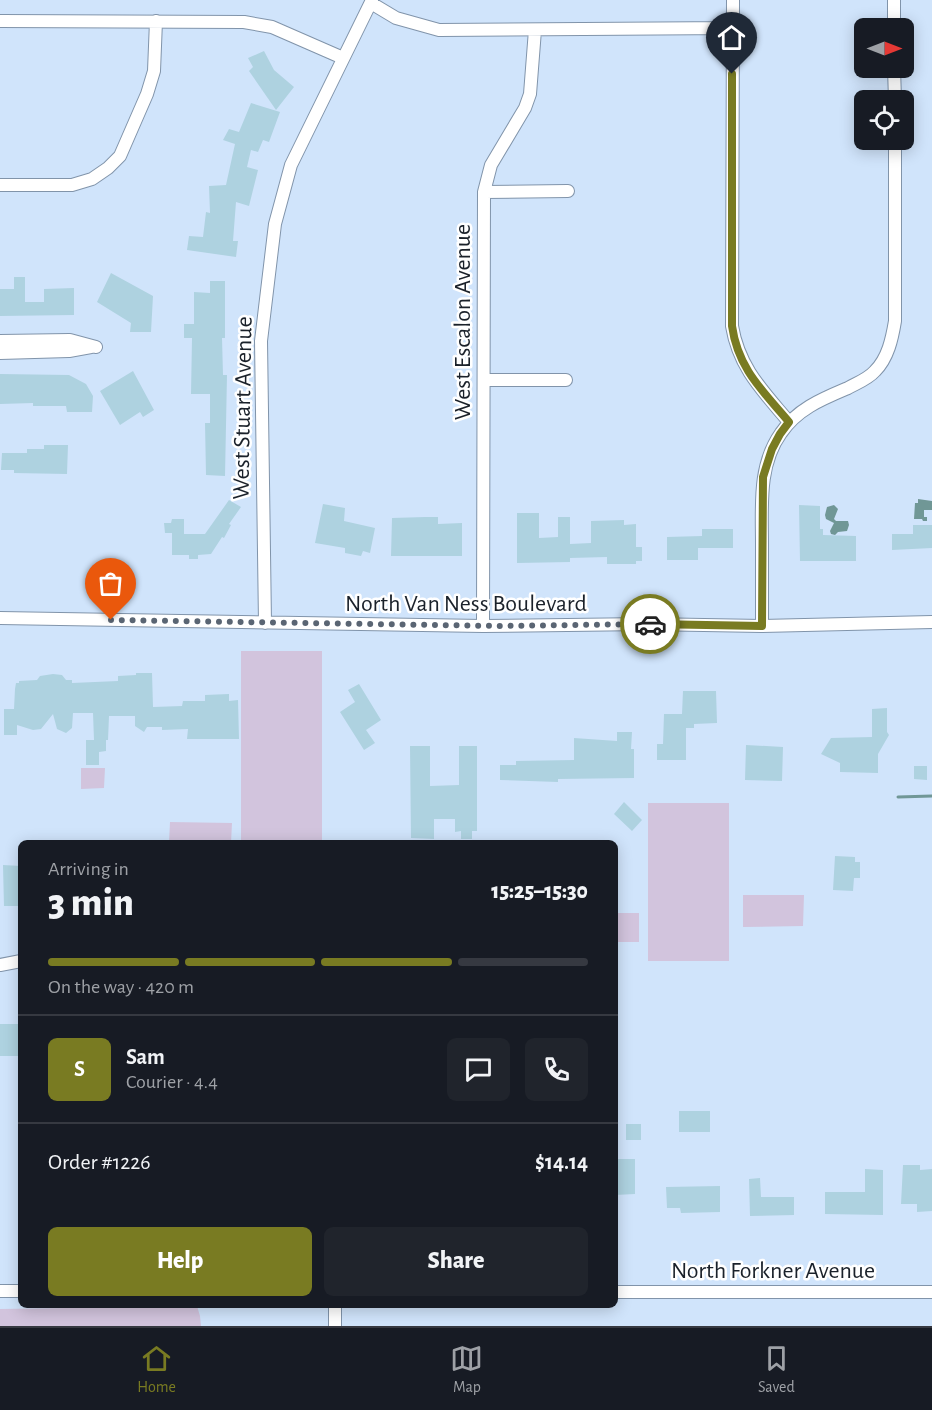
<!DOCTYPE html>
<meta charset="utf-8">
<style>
:root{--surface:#171b24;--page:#20242c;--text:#f1f3f6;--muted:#9ea1a6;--line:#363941;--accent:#797b22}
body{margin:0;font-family:"Alegreya Sans",sans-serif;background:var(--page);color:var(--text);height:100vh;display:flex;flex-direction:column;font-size:22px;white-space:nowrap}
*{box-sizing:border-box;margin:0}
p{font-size:20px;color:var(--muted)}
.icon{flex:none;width:33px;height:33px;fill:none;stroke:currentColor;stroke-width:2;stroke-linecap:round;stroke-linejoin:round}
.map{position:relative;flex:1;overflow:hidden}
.details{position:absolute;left:18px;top:840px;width:600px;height:468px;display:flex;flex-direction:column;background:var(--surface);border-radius:9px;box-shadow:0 3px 15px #0003}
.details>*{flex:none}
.needle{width:39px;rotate:90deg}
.tools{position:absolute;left:854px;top:18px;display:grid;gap:12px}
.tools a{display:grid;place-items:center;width:60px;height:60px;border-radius:9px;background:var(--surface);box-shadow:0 3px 15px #0003;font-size:30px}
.pin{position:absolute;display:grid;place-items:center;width:51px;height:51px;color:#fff;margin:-62px -26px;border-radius:50% 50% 50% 0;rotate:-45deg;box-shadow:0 0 6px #0007}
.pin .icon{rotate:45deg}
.courier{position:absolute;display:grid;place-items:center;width:60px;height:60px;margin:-30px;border:4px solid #797b22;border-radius:50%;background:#fff;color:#222;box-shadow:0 2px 8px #0007}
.headline em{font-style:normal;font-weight:800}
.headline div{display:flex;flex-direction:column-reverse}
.headline{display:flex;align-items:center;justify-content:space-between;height:102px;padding:0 30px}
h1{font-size:39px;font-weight:800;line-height:45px}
.bar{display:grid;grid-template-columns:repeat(4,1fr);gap:9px 6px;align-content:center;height:72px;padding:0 30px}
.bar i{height:8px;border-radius:4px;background:var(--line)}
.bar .on{background:var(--accent)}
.bar p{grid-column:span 4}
.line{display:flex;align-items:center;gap:15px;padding:0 30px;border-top:2px solid var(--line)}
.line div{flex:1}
.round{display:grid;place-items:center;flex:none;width:63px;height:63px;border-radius:9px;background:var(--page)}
.action{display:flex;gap:12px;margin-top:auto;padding:12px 30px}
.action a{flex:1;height:69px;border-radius:9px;background:var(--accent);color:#fff;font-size:24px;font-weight:800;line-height:69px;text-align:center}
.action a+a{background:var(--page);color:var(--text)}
.tab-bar{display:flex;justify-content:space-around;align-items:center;height:84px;border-top:2px solid var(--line);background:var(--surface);font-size:16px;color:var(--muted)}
.tab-bar a{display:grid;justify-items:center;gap:3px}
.tab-bar .on{color:var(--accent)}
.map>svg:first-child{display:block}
.green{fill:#d2c4dd}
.water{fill:#709796}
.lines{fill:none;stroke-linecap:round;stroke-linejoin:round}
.stream{stroke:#709796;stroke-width:3}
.building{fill:#aed2e0}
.minor-casing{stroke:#8194aa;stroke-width:14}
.minor{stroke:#fff;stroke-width:12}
.done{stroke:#5a6573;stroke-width:6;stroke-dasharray:0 10.8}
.route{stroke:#797b22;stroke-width:8}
.labels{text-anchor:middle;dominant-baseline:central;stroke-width:5;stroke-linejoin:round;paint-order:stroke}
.street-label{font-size:24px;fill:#1a212a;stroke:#fff}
</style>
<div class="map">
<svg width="932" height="1326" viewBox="0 0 932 1326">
<rect width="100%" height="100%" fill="#d0e4fb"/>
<path class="green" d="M241 651H322V843H241Z
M81 768H105L104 788 81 789Z
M648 803H729V961H648Z
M170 822 232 823 231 843H169Z
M743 895H804L803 926 743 927Z
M615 913H639V942H615Z
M197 1306 200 1316 201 1326H0V1309Z"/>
<path class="water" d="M918 499 932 501V510H924V517H927V521H923L922 519H914L915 503H918Z
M834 505 838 509 834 519 836 521H848L849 525 847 531 838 532 835 535 831 534 830 531 834 523 826 519 825 515 827 507Z"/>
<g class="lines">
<path class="stream" d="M898 797 932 796"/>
</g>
<path class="building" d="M264 51 274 70 294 87 276 110 249 71 253 67 248 58Z
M251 103 280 112 269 142 263 140 258 152 251 150 247 167 258 170 249 206 236 202 233 241H238L236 257 187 250 189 236 203 237 206 212 210 213 209 186 226 185 235 144 223 140 229 129 239 132Z
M111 273 153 296 151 332H130L131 323 97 302Z
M14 277H25V302H44V289L74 288V315L0 316V289H14Z
M210 281H225V338H222L223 375H227L225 476 206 475 205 423H210V394H191L192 338H184V324H194V292L210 293Z
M133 371 154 410 143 417 140 412 120 425 100 391Z
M0 374 69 375 86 384 93 396 92 412H67L66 406H33V403L0 404Z
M44 445H68L67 474 14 473V470H1L2 453H27V449H44Z
M229 500 241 507 229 524 231 525 224 538 222 537 211 554 198 555V559H189V555H172V533H165L164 523H171L172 519H184V534H205Z
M323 504 345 508 344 521 375 528 370 553 363 551 361 556 345 553V548L315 543Z
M799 505 820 506V529H823V535L856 536V561H800Z
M517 513H539V538L558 537V517H570V544L591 543V521L624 520V525L636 524V547H642V561H636V564H607V557L570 558V562L517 563Z
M425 517H438V524L462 523V556H391L392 518Z
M913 525H932V548L892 550V534H913Z
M702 529H733V548H698V560H667V537L702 536Z
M136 673H152L153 707 182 706 183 701H205V695L229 694V701L238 700 239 739H187L188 729 162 730V727H147L144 732 135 726V716H109L108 740H106V751L99 752V765H86V740H94L93 713H73L72 728 66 733 57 729 53 714 41 729 33 730 17 725V735H4V709H14L15 689 16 683H19V681L37 680 40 676 53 674 62 675 66 680H72V683L118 681V676L136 675Z
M359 684 381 720 366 730 375 743 364 750 340 712 355 702 348 690Z
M683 691H716L717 723 694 724V728H686V760H657V744H663L664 714H682Z
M887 708V732L889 735 878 754V773L840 772V763L821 754 831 738 872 737V709Z
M617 732H632L631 749H634V778L558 779V782L500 780V765H516V761L574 760V738L617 741Z
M746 745 783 747 782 781 745 780Z
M410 746H430V786L459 785V746H477V831H472V839H461V831L455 832V819H434V839L411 838Z
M914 766H927V780L914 779Z
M624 802 642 820 632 831 614 814Z
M835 856 855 857V862H860V878H854L853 891 833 890Z
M3 865 21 866V906H4Z
M0 1024H21V1056H0Z
M679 1111H710V1132H679Z
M626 1124H641V1140H626Z
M617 1159H635V1194L615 1195V1164H617Z
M903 1165H920V1170L932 1169V1211L917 1212V1204H901Z
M865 1169 883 1170V1215L825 1214V1192H865Z
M760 1178 761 1197H794V1215L750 1216 749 1179Z
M720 1186V1212L681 1213 680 1208H667L666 1187Z"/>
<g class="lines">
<g class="minor-casing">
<path id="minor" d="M733 0 732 326C739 368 763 391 789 422
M894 0V28
M371 3 396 18 439 30 732 28
M0 21 244 22 272 27 343 58
M894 68 895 100
M0 185H72L92 179 108 168 120 156 147 94 154 71 156 21
M484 192 568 191
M0 341 70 340 96 347
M0 353 69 351 91 347
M484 380H566
M0 618 483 626 646 624 762 626 932 622
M265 623 261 341 275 224 291 165 372 0
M483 626 484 192 491 165 525 108 530 94 535 30
M762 626C762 598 762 571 762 544 762 506 758 465 781 433 797 409 822 399 848 388 857 383 868 379 875 371 888 358 892 339 895 321V140
M0 965 21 961
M0 1291H21
M615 1292H932
M335 1326V1305"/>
</g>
<use href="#minor" class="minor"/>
</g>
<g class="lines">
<path class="done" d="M111 620 500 626 650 624"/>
<path class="route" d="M650 624 762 626 763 477 772 449 780 434 789 422C763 391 738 369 732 326V74"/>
</g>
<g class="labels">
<g class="street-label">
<text transform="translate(463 322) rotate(-90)">West Escalon Avenue</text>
<text transform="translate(243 408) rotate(-89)">West Stuart Avenue</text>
<text x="466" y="604">North Van Ness Boulevard</text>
<text x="773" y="1271">North Forkner Avenue</text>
</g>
</g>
</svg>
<div class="tools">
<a><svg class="needle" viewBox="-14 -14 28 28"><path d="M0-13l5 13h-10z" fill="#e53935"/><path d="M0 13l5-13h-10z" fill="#9ea1a6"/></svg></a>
<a><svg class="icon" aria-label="locate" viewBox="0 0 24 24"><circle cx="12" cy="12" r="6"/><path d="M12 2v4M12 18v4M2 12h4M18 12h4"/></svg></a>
</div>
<div class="pin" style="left:111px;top:620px;background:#ea580c"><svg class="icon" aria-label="bag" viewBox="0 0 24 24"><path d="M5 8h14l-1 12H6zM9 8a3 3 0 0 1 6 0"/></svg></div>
<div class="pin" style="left:732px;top:74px;background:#1f2937"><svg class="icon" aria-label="home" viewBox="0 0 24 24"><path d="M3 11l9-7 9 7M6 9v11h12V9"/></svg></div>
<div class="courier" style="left:650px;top:624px"><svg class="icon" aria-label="car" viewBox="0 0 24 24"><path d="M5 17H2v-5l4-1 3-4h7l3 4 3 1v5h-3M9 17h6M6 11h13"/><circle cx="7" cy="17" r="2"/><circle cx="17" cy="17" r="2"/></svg></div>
<section class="details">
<div class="headline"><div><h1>3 min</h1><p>Arriving in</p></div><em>15:25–15:30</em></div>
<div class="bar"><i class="on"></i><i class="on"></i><i class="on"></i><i></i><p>On the way · 420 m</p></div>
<div class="line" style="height:108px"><b class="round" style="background:var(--accent);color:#fff">S</b><div><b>Sam</b><p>Courier · 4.4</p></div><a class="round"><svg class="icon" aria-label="chat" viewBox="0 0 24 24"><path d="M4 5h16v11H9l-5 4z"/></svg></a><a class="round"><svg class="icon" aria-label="phone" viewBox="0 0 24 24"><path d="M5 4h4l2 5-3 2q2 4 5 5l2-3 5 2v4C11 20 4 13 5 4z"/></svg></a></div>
<div class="line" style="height:78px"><div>Order #1226</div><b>$14.14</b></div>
<div class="action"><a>Help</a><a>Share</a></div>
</section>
</div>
<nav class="tab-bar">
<a class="on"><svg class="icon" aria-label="home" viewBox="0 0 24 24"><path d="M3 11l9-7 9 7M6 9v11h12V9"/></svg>Home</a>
<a><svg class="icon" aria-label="map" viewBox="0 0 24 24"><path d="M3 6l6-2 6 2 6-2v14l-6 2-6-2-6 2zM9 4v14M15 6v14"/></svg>Map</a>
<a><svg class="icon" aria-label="saved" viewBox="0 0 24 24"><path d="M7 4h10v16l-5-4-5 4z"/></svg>Saved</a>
</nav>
